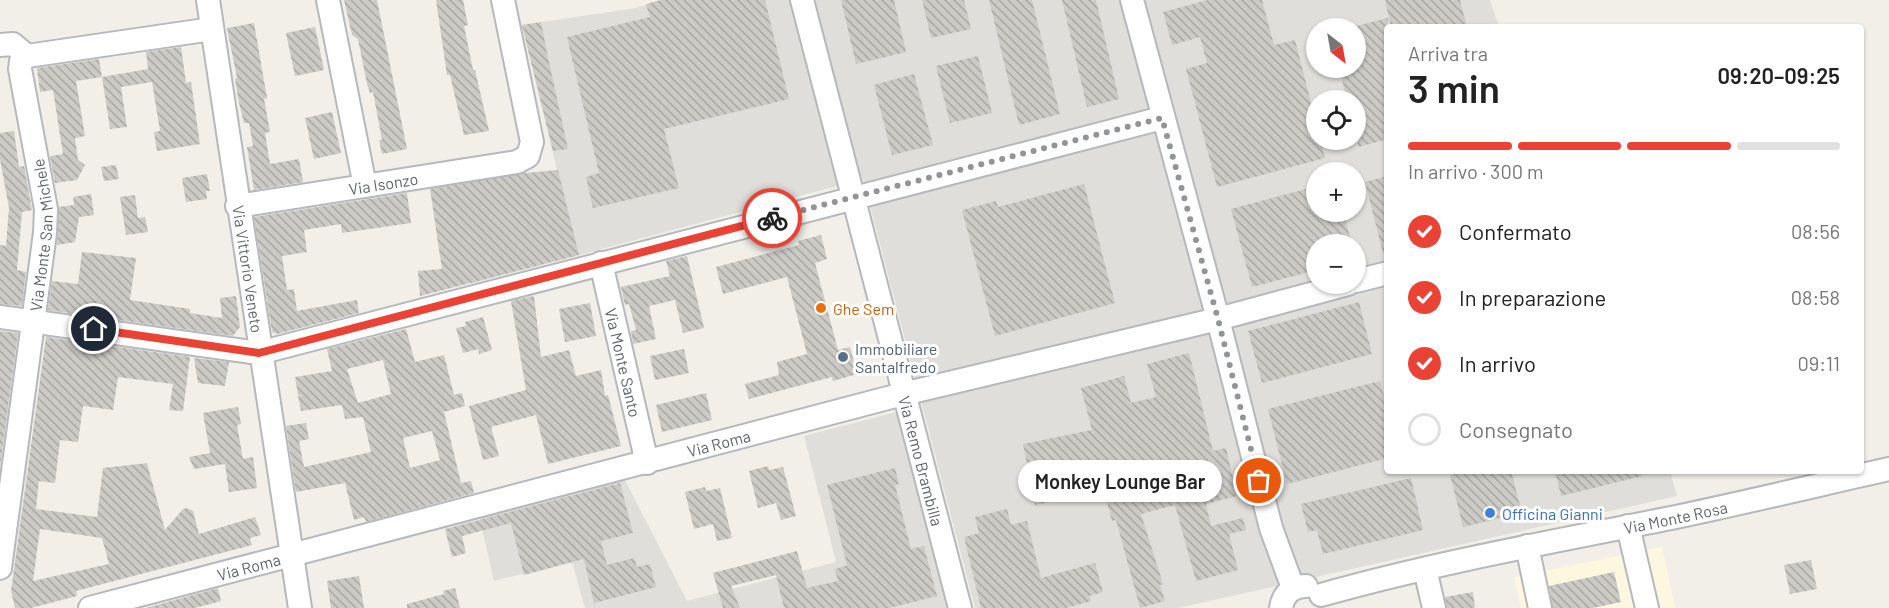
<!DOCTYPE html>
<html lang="it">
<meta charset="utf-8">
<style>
:root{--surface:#fff;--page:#f6f6f6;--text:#222;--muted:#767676;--line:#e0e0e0;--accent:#ea4335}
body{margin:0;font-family:Barlow,sans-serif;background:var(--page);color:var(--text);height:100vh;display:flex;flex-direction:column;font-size:22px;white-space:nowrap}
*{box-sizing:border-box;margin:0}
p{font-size:20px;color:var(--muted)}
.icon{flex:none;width:33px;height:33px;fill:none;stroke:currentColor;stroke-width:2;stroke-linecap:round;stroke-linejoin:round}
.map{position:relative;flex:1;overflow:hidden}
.drawer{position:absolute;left:1384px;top:24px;width:480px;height:450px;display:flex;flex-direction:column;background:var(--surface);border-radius:6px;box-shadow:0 2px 4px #0004}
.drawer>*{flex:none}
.needle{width:39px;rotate:149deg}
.buttons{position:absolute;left:1306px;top:18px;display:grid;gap:12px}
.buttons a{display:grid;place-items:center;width:60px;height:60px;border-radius:50%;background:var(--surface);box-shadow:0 2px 4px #0004;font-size:30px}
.pin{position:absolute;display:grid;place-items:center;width:51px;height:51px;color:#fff;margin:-26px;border:3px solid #fff;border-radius:50%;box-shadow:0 2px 6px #0007}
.courier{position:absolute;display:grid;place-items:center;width:60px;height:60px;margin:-30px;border:4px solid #ea4335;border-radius:50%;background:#fff;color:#222;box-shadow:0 2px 8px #0007}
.bubble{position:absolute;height:42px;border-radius:21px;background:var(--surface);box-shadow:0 2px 4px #0004;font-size:20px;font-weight:600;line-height:42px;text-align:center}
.overview em{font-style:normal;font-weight:600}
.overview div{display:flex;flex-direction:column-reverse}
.overview{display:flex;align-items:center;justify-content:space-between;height:102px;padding:0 24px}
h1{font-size:39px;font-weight:600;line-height:45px}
.bar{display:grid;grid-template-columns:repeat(4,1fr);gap:9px 6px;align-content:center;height:72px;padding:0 24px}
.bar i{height:8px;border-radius:4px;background:var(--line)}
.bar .active{background:var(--accent)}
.bar p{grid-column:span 4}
ol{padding:0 24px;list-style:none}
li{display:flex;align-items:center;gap:18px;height:66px}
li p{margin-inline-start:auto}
li .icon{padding:6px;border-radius:50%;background:var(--accent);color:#fff;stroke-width:4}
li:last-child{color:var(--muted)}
li i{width:33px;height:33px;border:3px solid var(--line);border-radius:50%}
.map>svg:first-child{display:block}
.commercial{fill:#fef7e0}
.industrial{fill:#e0deda;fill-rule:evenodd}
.building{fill:url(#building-back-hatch);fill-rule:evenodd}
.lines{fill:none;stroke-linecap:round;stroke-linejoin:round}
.minor-casing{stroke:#b5b8bc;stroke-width:26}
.minor{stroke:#fff;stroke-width:22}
.done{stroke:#929495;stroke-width:6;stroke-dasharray:0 10.8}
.route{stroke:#ea4335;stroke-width:8}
.food-dot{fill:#e8710a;stroke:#fff;stroke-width:2}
.service-dot{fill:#5c6f8a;stroke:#fff;stroke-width:2}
.shop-dot{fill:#3f7fe0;stroke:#fff;stroke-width:2}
.labels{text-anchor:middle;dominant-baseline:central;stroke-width:6;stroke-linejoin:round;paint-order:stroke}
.street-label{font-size:16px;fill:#5f6368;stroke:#fff}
.food-label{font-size:16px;fill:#c56008;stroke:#fff;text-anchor:start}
.service-label{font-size:16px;fill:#4e5e75;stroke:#fff;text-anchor:start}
.shop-label{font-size:16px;fill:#366cbe;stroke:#fff;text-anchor:start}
</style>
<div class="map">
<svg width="1889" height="608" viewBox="0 0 1889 608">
<defs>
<pattern id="building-back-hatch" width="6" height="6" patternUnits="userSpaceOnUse" patternTransform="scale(1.5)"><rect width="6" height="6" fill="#cccac5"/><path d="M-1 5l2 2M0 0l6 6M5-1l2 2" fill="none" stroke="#a9a8a4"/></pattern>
</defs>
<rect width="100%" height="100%" fill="#f1efe8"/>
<path class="commercial" d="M1662 547 1675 608H1521L1514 577Z"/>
<path class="industrial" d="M661 0H1490L1499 27H1388V471H1670L1677 496 1178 608H975L863 179 471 284 465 250 440 256 430 185 557 170 522 25 636 8ZM1317 28H1356V68H1317ZM1317 100H1356V140H1317ZM1317 172H1356V212H1317ZM1317 244H1356V284H1317Z
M896 412 948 608H585L572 562 494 581 479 516 624 478 687 601 836 562 804 436Z"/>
<path class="building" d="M344 0H377L407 149 382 154 379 140H382L373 92 370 93 367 84 358 39 352 35Z
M436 0H463L468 25 464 26 473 70H475L489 131 464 135 450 75H447Z
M661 0H765L789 99 664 129 679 188 593 208 586 177 599 173 567 37 650 17 646 4Z
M841 0H894L906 52 856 64Z
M922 0H964L971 29 931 38Z
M989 0H1032L1060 114 1019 125Z
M1062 0H1096L1119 99 1087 107Z
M1208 0H1262L1274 45 1295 40 1317 126V140H1321L1325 158 1217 187 1186 69 1207 63 1200 37 1172 45 1163 12Z
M1385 0H1460L1467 27H1391Z
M1388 18V139L1358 147 1356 100H1347L1339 68H1356V26Z
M541 22 546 48 568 149 553 151 522 25Z
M254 23 267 98 264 99 270 132 265 133 270 164 299 159 303 182 254 190 247 147 253 146 249 123H244L239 103 235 79 237 78 227 28Z
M315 27 324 70 295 76 286 33Z
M181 47 186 83 191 82 200 144 157 151 154 132 160 131 152 82 121 87 127 127 110 129 102 77 148 69 146 52Z
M978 56 992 113 950 123 936 66Z
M99 59 102 77 76 81 85 136 75 138 78 160 85 165 77 180 55 183 50 156 63 154 53 90 40 92 37 68Z
M914 74 933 145 892 155 874 85Z
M332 112 341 153 314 159 305 118Z
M14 131 19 167 24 166 32 210 22 212 17 270 26 272 22 306 0 304V245L6 246 9 208 0 159V133Z
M116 165 119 179 104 181 101 167Z
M558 170 579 255 420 296 418 271 442 269 430 189 525 173Z
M207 174 210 191H206L207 199 186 202 182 178Z
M1388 176V253H1383L1365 182Z
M1084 184 1115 303 995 336 962 210 996 201 998 207Z
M1317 186V212H1343L1352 244H1317V270L1252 287 1231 209Z
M407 193 411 223 342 233 341 224 304 230 307 252 282 256 287 290 294 289 297 311 357 300 359 313 277 334 272 332 254 217Z
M91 194 94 215 79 217 75 242 57 245 59 207 74 205 73 197Z
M135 195 138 218 145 217 148 232 126 235 120 197Z
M821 235 827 259 815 263 838 350 850 347 857 374 833 381 832 377 749 399 745 384 779 375 777 362 807 354 787 277 723 294 716 267 799 245 798 241Z
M82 252 136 258 130 300 190 309V313L222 318 220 298 236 296 240 327 233 336 48 310 52 281 78 284Z
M687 256 704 328 683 333 675 300 649 306 656 339 633 344 631 331 636 330 629 304 625 305 621 287 670 276 666 261Z
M534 296 541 357 569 350 576 376 601 370 605 396 608 395 621 446 548 464 536 415 491 427 499 456 483 460 469 406 526 390 511 301Z
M1359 302 1372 354 1262 383 1248 331Z
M590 303 596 336 565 342 559 309Z
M483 317 492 350 479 354 478 349 463 353 456 328 466 326 465 322Z
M406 329 415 362 444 355 454 395 462 393 465 406 444 412 461 483 471 481 474 493 366 522 364 517 354 520 345 483 296 492 286 426 306 423 309 439 299 441 304 467 371 452 363 417 345 419 342 405 301 411 298 396H302L298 395 295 377 332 371 327 349ZM383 360 391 394 358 403 347 369ZM432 431 440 460 410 468 403 438Z
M0 331 18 333 0 467Z
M46 337 190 357 183 411 169 410 173 384 118 377 113 410 83 406 78 442 60 440 55 483 39 481 36 509 97 517 103 468 147 463 165 530 183 509 187 508 193 511 199 534 255 517 261 535 250 538 252 545 76 591 77 596 31 608H15L11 591ZM40 529 102 538 109 564 33 581Z
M684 349 689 373 655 380 650 356Z
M1189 353 1213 451 1226 448 1237 496 1206 504 1211 526 1243 518 1246 530 1229 534 1238 570 1196 581 1175 505 1141 514 1163 584 1160 585 1165 601 1140 608 1116 520 1112 521 1104 491 1035 505 1023 444 1092 430 1081 388 1124 376 1131 403 1156 397 1147 364Z
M194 358 229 362 225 386 198 383Z
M1380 381 1388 411V458L1287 484 1268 409Z
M706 393 712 420 662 432 656 405Z
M238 407 241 424 237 425 243 459 253 457 257 488 229 492 225 464 194 469 189 457 210 453 203 413Z
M768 466 769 470 783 467 796 516 781 520 776 503 758 508 749 471Z
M895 468 899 484 895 485 911 549 924 546 937 596 889 608H784L776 575 731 586 740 608H723L713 573 797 551 807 588 838 581 835 569 847 565 827 485Z
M1467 471H1511L1522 513 1463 527 1450 475Z
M1555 471H1642V476L1561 496Z
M1411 478 1423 530 1323 554 1317 530 1308 532 1301 504Z
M620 483 633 533 601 541 607 565 634 558 637 567 650 564 656 587 594 603 584 559 524 575 511 523 462 536 466 553 452 557 445 529Z
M705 487 706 491 720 488 732 538 717 541 713 524 694 529 685 492Z
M1007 509 1011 525 1027 521 1041 578 1095 563 1103 592 1089 596 1091 601 1066 608H981L964 537 979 533 975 517Z
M1811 560 1817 589 1790 594 1784 565Z
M1614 572 1621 602 1593 608H1553L1549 586Z
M359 576 364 608H331L327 581Z
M218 588 221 601 195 608H146Z
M455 588 460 608H407V604L444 594 443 591Z
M1473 592 1475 608H1447L1445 597Z"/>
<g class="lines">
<g class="minor-casing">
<g id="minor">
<path id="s1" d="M208 0 300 608"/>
<path d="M328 0 365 186"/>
<path id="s2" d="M802 0 960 608"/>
<path d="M1132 0 1218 319 1271 528 1293 588"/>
<path d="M0 45 13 44 27 56"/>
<path id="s3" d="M237 206 517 162 528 156 532 142 503 0"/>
<path id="s4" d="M601 263 647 463"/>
<path d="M1356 281 1388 273"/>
<path d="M0 317 259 353 1162 118"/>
<path d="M1628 526 1647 608"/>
<path d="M1527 546 1540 608"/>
<path id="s5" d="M0 568 45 233 46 209 20 69 21 61 27 56 212 29"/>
<path d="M1425 569 1434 608"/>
<path id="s6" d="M1321 595C1438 562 1557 541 1676 517 1747 502 1818 485 1889 469"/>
<path id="s7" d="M90 608 903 394 1218 319 1348 284"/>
<path d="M1281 608C1283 594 1292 586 1306 586"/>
</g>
</g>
<use href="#minor" class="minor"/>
</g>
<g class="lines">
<path class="done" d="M772 218 1162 118 1218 319 1259 481"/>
<path class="route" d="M94 329 259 353 772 218"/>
</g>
<circle class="food-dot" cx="821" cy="308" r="6"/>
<circle class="service-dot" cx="843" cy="357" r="6"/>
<circle class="shop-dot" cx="1490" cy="513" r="6"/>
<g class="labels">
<g class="street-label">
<text stroke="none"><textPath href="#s3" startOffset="148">Via Isonzo</textPath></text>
<text stroke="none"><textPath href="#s5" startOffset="336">Via Monte San Michele</textPath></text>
<text stroke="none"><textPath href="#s1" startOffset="272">Via Vittorio Veneto</textPath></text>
<text stroke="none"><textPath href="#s4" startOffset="102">Via Monte Santo</textPath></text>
<text stroke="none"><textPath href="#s7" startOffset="650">Via Roma</textPath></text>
<text stroke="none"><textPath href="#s2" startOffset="476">Via Remo Brambilla</textPath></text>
<text stroke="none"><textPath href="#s6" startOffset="363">Via Monte Rosa</textPath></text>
<text stroke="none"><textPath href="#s7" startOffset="164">Via Roma</textPath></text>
</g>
<g class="food-label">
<text x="833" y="308">Ghe Sem</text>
</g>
<g class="service-label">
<text x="855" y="348">Immobiliare<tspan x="855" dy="18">Santalfredo</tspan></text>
</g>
<g class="shop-label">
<text x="1502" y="513">Officina Gianni</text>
</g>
</g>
</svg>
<div class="buttons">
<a><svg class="needle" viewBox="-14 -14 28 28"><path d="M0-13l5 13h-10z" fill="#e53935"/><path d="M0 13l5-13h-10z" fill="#767676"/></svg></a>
<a><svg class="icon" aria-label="locate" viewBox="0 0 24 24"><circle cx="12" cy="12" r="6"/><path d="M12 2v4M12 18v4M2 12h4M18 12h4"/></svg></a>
<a>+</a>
<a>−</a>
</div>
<div class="pin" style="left:1259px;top:481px;background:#ea580c"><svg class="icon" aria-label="bag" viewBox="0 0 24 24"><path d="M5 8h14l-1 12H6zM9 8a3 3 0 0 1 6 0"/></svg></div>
<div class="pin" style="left:94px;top:329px;background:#1f2937"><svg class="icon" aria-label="home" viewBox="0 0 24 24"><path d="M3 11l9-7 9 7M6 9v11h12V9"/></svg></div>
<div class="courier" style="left:772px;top:218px"><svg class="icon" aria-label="bike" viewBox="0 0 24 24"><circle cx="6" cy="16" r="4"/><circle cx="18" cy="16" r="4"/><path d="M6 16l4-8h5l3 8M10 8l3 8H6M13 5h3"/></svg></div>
<div class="bubble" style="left:1018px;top:460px;width:204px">Monkey Lounge Bar</div>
<section class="drawer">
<div class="overview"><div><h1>3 min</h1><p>Arriva tra</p></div><em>09:20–09:25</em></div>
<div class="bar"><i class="active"></i><i class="active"></i><i class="active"></i><i></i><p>In arrivo · 300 m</p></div>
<ol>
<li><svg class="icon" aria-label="check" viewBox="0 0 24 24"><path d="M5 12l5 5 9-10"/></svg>Confermato<p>08:56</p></li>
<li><svg class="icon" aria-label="check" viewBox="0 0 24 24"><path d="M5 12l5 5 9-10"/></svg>In preparazione<p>08:58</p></li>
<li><svg class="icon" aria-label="check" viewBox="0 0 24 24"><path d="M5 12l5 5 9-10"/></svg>In arrivo<p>09:11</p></li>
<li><i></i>Consegnato</li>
</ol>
</section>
</div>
